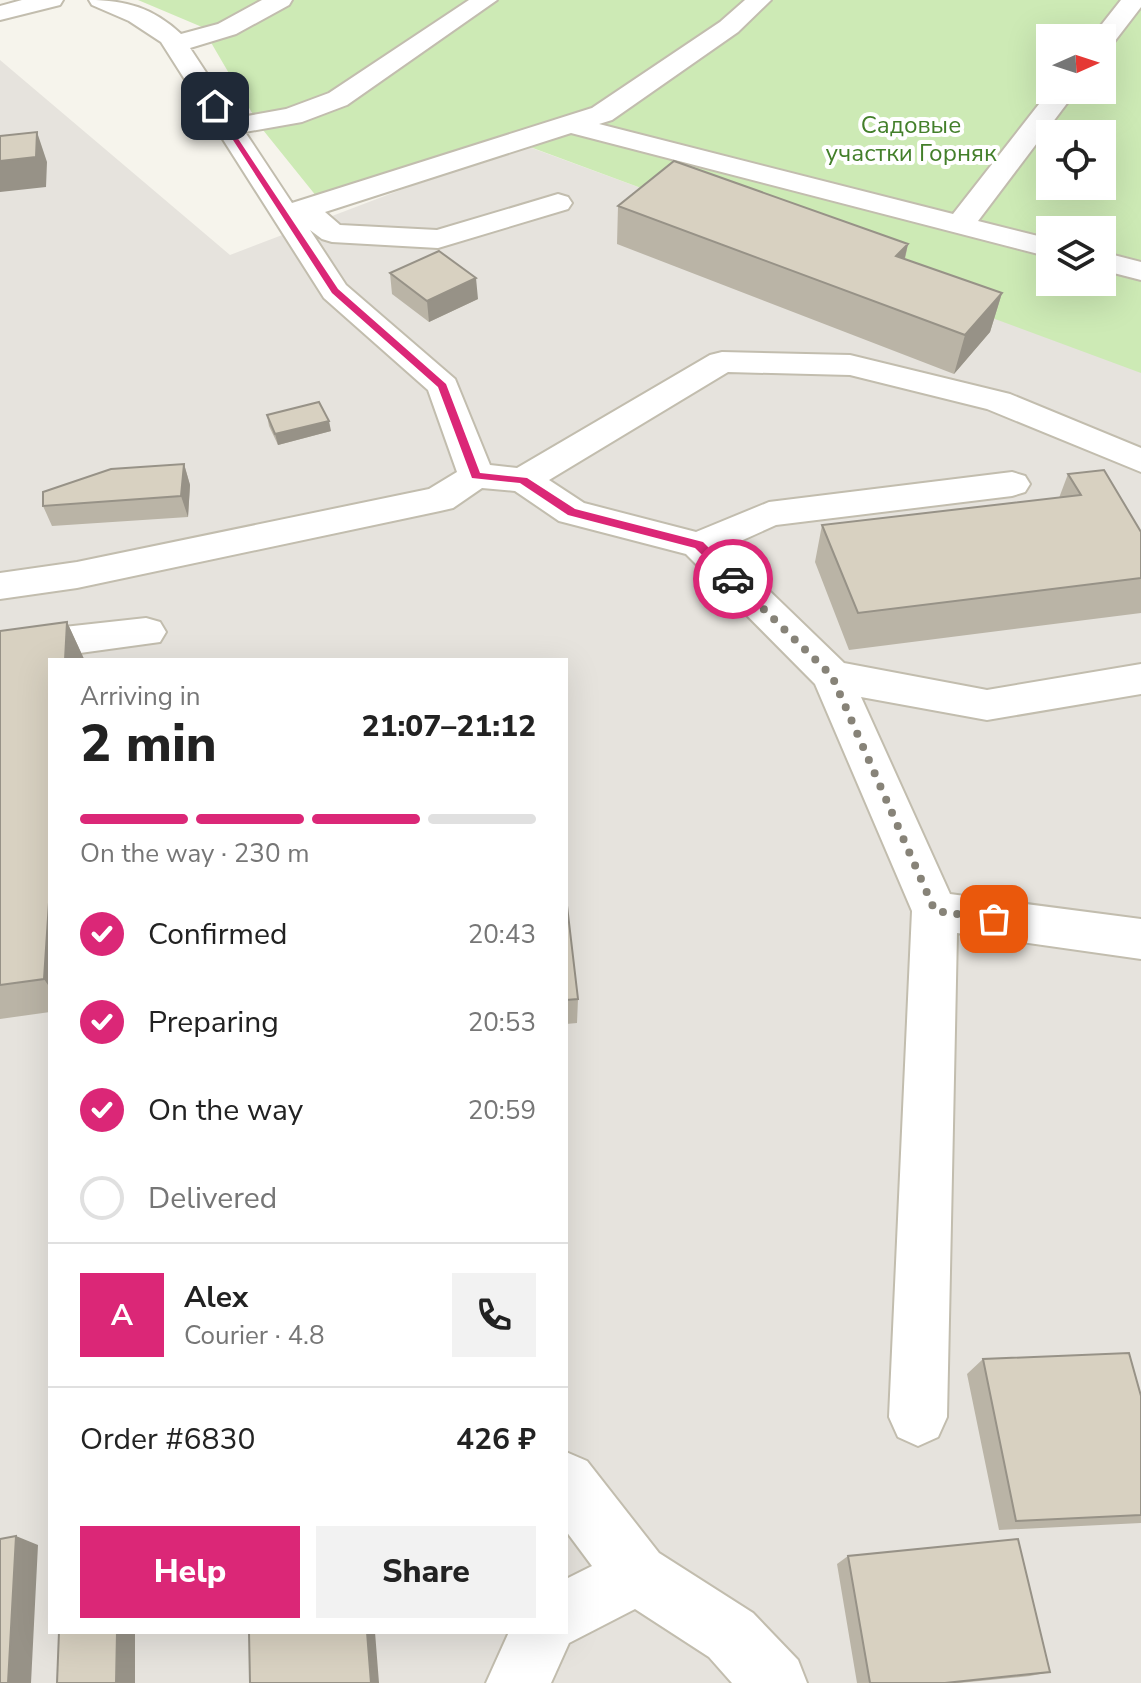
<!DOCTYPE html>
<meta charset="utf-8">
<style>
:root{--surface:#fff;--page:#f2f2f2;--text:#222;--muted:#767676;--line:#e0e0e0;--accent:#db2777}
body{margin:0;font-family:"Nunito Sans",sans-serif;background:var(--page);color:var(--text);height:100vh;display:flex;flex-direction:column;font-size:30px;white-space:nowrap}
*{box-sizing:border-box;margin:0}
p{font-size:26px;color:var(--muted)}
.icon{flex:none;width:44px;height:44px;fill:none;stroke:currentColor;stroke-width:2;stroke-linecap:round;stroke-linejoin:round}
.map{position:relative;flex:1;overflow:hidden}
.side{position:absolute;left:48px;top:658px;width:520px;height:976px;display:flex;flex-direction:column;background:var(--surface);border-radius:0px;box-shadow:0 8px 32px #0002}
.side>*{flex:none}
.needle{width:52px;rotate:87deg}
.controls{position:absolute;left:1036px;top:24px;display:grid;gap:16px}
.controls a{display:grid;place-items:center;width:80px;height:80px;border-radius:0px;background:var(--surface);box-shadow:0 8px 32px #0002;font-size:40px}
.pin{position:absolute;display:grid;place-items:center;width:68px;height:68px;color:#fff;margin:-34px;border-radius:16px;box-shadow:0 4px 12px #0006}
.courier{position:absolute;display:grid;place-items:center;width:80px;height:80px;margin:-40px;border:6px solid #db2777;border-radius:50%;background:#fff;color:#222;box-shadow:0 2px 10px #0007}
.summary em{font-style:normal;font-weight:800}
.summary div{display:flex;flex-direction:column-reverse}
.summary{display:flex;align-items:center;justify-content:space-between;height:136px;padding:0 32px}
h1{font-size:52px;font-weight:800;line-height:60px}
.bar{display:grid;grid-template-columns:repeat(4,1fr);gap:12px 8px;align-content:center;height:96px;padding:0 32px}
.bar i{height:10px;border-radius:6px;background:var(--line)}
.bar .selected{background:var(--accent)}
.bar p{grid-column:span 4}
.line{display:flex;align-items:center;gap:20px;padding:0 32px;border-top:2px solid var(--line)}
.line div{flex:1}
.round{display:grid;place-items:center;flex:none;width:84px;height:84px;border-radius:0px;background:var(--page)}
ol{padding:0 32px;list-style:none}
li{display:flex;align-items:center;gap:24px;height:88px}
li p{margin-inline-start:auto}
li .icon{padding:8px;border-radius:50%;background:var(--accent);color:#fff;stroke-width:4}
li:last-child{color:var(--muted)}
li i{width:44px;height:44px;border:4px solid var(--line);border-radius:50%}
.cta{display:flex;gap:16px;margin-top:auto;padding:16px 32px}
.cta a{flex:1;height:92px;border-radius:0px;background:var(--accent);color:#fff;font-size:32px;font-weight:800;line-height:92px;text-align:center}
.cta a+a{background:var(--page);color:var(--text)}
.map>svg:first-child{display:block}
.industrial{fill:#e6e3dd;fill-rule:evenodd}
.green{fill:#cdeab5;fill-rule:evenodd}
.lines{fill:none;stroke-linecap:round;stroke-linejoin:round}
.minor-casing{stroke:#c2bdae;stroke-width:4}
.minor{fill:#fff;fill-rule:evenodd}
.wall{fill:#bab4a6}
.shaded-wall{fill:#979287}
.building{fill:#d8d1c1;stroke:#979287;stroke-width:2}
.route{fill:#db2777}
.done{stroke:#878378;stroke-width:8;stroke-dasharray:0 14.4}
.labels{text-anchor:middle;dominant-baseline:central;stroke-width:8;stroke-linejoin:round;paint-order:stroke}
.far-park-label{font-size:24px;fill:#437f2a;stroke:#fff}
</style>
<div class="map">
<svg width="1141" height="1683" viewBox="0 0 1141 1683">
<rect width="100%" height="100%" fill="#f6f4ec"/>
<path class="industrial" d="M0 60 230 255 521 144 1141 372V1683H0ZM50 660H566V1632H50Z"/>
<path class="green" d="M138 0H1141V373L522 144 321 202 259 125 202 27ZM1050 38H1102V90H1050ZM1050 134H1102V186H1050ZM1050 230H1102V282H1050Z"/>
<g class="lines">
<g class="minor-casing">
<path id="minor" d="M22 0H63L60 5 0 20V6Z
M89 0C126 0 153 8 181 34L218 24 262 0H292L289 5 236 34 190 48 236 118 286 109 329 93 469 0H497L347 105 302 122 245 132 292 203 592 108 720 22 745 0H771L738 32 612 120 599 124 953 214 1050 90H1077L978 221 1050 239V257L571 133 325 212 340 225 437 230 558 194 568 197 572 203 568 209 438 248 332 242 322 239 310 230 346 285 455 379 490 465 517 468 710 355 722 352 850 355 1010 394 1141 448V472L987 409 850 375 728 372 549 480 584 503 696 532 769 502 1012 472 1025 476 1030 484 1025 492 1012 496 776 525 725 548 844 663 987 690 1141 664V694L987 720 861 697 950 894 1141 919V959L957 933 947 1417 938 1437 918 1446 898 1437 889 1417 912 911 815 684 686 554 559 521 515 491 482 488 453 508 440 511 77 588 0 599V573L77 562 429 489 457 472 428 390 324 298 161 42 129 21 92 5Z
M1121 0H1141V7L1111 46 1102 49V38H1091Z
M1102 252 1141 262V280L1102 270Z
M146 618 160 622 166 632 160 642 0 664V634Z
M566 1452 587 1461 659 1553 753 1613 798 1660 807 1683H732L709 1657 635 1609 569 1643 551 1683H486L509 1632H566V1579L592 1566 566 1531Z"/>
</g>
<use href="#minor" class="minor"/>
</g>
<path class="wall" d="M618 206 908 244 905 259 1002 293 990 332 954 374 617 244Z
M390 273 478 299 429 322 392 294Z
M267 415 331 431 278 445 269 426Z
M184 464 190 485 188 517 52 526 43 506Z
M1068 474 1141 532V613L849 650 815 562 822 525 1059 498Z
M67 622 84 659 50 660V1012L0 1019V631Z
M566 897 578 999 577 1023 566 1024Z
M983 1359 1141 1396V1523L999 1530 967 1374Z
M848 1556 1050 1672 1030 1676 959 1683H857L837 1564Z"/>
<path class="shaded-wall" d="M37 132 47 162 46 187 0 192V161Z
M908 244 899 282 896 256Z
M476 278 478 299 429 322 427 301Z
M1002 293 990 332 954 374 965 335Z
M329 421 331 431 278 445 275 434Z
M184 464 190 485 188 517 181 496Z
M67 622 84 659V660H65Z
M50 887V988L44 979Z
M16 1536 38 1545 31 1683H8Z
M117 1632H135V1683H116Z
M367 1632H375L379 1683H371Z"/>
<path class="building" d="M37 132 36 157 0 161V136Z
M674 161 908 244 896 256 1002 293 965 335 618 206Z
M439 251 476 278 427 301 390 273Z
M319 402 329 421 275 434 267 415Z
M184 464 181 496 43 506V492L111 469Z
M1104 470 1141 532V578L858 613 822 525 1081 495 1068 474Z
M67 622 65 660H50V887L44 979 0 985V631Z
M566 897 578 999 566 1000Z
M1129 1353 1141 1396V1515L1016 1521 983 1359Z
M16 1536 8 1683H0V1539Z
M1018 1539 1050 1672 945 1683H870L848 1556Z
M59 1632H117L116 1683H57Z
M249 1632H367L371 1683H250Z"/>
<path class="route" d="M215 104 338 289 446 384 480 473 527 478 575 509 703 542 737 576V581H729L695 548 568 515 520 483 472 478 438 387 332 293 211 106Z"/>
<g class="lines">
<path class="done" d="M733 579 832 676 935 911 994 919"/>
</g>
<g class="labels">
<g class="far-park-label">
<text x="911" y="125">Садовые<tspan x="911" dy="28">участки Горняк</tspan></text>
</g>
</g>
</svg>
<div class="controls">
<a><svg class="needle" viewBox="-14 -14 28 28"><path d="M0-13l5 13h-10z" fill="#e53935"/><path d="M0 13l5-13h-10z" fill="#767676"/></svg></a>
<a><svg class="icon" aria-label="locate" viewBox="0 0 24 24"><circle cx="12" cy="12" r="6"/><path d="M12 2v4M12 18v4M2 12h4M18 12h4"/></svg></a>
<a><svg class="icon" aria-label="layers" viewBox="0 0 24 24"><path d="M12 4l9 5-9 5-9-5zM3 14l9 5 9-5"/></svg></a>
</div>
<div class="pin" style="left:994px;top:919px;background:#ea580c"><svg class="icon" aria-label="bag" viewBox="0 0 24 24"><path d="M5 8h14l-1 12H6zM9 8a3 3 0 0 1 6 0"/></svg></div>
<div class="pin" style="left:215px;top:106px;background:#1f2937"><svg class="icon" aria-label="home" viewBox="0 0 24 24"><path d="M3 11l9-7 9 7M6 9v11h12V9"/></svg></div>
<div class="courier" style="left:733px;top:579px"><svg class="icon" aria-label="car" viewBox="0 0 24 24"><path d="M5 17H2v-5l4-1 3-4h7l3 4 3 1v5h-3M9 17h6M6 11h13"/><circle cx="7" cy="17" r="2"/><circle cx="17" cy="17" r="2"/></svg></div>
<section class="side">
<div class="summary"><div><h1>2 min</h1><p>Arriving in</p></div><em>21:07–21:12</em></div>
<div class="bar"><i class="selected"></i><i class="selected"></i><i class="selected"></i><i></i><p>On the way · 230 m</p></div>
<ol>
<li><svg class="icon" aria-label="check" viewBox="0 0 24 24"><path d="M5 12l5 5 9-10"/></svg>Confirmed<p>20:43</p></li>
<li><svg class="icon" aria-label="check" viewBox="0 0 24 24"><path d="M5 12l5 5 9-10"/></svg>Preparing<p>20:53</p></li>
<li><svg class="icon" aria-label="check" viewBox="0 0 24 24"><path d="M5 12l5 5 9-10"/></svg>On the way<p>20:59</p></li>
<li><i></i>Delivered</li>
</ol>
<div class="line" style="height:144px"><b class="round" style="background:var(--accent);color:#fff">A</b><div><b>Alex</b><p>Courier · 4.8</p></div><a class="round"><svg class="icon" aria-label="phone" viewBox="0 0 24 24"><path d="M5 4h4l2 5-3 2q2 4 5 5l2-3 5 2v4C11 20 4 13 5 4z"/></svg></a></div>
<div class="line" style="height:104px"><div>Order #6830</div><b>426 ₽</b></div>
<div class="cta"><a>Help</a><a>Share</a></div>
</section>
</div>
